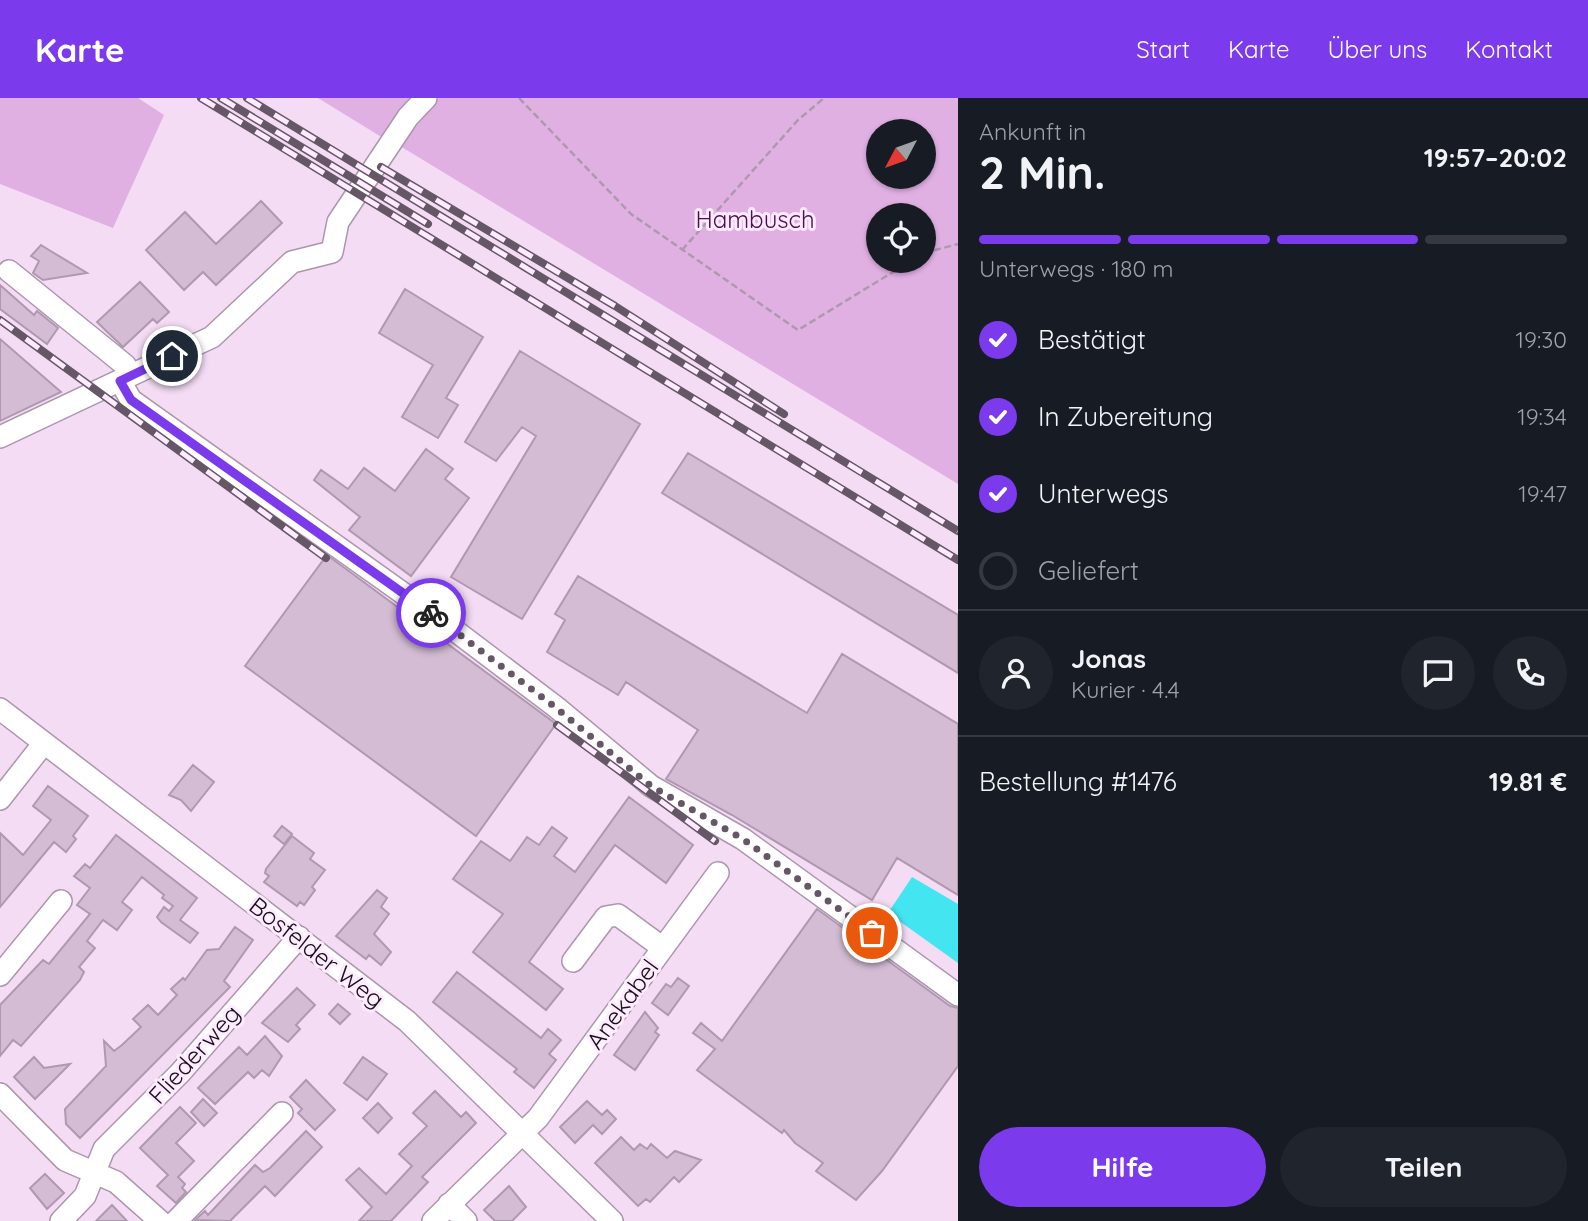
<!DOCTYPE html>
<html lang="de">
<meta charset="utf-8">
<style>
:root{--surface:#171b24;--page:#20242c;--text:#f1f3f6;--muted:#9ea1a6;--line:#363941;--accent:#7c3aed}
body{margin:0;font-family:Quicksand,sans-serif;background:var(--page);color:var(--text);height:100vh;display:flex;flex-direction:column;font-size:26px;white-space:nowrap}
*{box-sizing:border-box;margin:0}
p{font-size:23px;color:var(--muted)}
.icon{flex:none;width:38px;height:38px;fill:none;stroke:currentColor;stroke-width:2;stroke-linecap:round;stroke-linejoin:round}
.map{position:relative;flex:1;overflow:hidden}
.panel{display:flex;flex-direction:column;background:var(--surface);width:630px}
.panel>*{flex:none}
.needle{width:46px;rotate:229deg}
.tools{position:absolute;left:866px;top:21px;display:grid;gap:14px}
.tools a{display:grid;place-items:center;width:70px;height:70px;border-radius:50%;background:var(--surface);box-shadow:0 2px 5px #0004;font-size:35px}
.pin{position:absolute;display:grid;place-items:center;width:60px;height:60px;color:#fff;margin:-30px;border:4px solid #fff;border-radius:50%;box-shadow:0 2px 7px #0007}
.courier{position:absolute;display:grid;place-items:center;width:70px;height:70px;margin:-35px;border:5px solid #7c3aed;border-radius:50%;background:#fff;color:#222;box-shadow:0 2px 9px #0007}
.head em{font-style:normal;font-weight:800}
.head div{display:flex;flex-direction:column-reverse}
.head{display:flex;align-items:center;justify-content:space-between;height:119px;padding:0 21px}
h1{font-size:46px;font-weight:800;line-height:52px}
.bar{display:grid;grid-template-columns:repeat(4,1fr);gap:10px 7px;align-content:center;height:84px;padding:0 21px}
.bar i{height:9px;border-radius:5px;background:var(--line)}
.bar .active{background:var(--accent)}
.bar p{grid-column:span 4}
.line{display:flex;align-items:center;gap:18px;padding:0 21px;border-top:2px solid var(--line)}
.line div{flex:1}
.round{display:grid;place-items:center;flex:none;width:74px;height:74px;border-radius:37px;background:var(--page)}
ol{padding:0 21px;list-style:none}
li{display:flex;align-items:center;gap:21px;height:77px}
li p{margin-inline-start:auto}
li .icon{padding:7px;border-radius:50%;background:var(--accent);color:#fff;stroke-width:4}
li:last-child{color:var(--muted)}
li i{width:38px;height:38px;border:4px solid var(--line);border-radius:50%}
.cta{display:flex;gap:14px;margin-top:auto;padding:14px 21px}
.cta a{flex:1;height:80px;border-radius:42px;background:var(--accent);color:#fff;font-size:28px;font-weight:800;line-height:80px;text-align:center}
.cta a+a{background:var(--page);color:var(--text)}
header{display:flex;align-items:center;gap:42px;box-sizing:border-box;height:98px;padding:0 35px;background:var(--accent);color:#fff}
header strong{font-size:33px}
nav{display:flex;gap:38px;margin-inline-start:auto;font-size:24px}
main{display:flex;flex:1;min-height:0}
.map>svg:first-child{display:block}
.green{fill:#e1b0e3;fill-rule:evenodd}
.water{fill:#43e5f1}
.building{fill:#d4bdd4;stroke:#af99b0;stroke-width:2}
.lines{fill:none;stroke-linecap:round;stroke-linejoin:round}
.minor-casing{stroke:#ac96ad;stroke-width:24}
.path{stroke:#ac99ad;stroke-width:2.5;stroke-dasharray:7 3.5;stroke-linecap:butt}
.minor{stroke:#fff;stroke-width:21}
.rail-casing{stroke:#655766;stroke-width:8}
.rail{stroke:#ffebff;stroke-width:5;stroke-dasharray:16;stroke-linecap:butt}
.done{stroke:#655766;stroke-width:7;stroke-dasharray:0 12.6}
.route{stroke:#7c3aed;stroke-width:9}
.labels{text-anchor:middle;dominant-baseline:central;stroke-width:6;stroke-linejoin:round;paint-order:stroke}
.park-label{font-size:24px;fill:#4e0d53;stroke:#ffebff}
.street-label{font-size:24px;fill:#181019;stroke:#ffebff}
</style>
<header>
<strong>Karte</strong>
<nav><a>Start</a><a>Karte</a><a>Über uns</a><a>Kontakt</a></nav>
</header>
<main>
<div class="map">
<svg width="958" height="1123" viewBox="0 0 958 1123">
<rect width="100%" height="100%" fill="#f4dcf5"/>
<path class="green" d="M0 0H138L164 17 113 130 0 86Z
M318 0H416L383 40Z
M439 0H958V386L400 48ZM878 33H924V79H878ZM878 117H924V163H878Z"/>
<path class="water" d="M912 779 958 806V865L888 815Z"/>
<path class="building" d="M261 103 282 125 216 187 203 174 184 192 146 152 185 114 216 146Z
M41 147 49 152 87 175 43 182 33 175 39 163 31 158Z
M140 184 169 214 157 225 153 221 123 249 97 224Z
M0 187 34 217 37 213 58 230 47 246 0 211Z
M405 191 483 239 446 300 458 307 438 340 402 319 433 267 379 235Z
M0 241 61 294 0 323Z
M520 253 640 326 522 521 451 479 536 338 522 329 496 363 465 344Z
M426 351 453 371 445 381 469 400 411 478 349 432 360 419 314 382 321 372 348 391 364 370 395 393Z
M688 355 958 517V575L662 395Z
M327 457 556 626 476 738 245 568Z
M578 478 807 615 842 556 958 626V797L897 760 872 802 732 717 666 681 698 632 626 584 618 597 547 554 565 522 555 516Z
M193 667 214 684 191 713 181 702 169 697Z
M48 688 88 718 73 738 76 741 66 754 54 744 0 809V735L23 757 51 722 33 708Z
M629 699 693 747 666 785 615 747 529 864 563 891 546 912 473 854 503 816 453 781 481 743 510 763 527 739 539 747 552 729 567 740 554 758 575 774Z
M282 728 292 736 284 746 274 738Z
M116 737 197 800 180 822 198 835 190 845 161 824 157 819 164 809 169 813 173 808 162 800 164 797 142 779 122 804 132 812 117 832 103 822 87 843 95 850 79 869 84 874 80 882 21 948 13 942 0 958V907L43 862 49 866 90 816 77 807 90 790 74 778 85 766 90 770Z
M292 738 314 755 310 761 325 772 312 789 315 792 304 807 300 804 297 808 264 784 269 778 265 775 266 771Z
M377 792 387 800 381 809 389 816 374 836 391 854 381 867 369 857 366 861 336 838Z
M817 811 950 908 958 910V968L882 1073 856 1102 816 1073 823 1065 795 1045 784 1032 782 1035 697 972 715 951 693 935 701 925 722 943Z
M235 829 253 842 224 883 230 889 80 1040 66 1026 65 1011 106 968 104 943 114 953 122 947 141 929 133 921 148 907 158 917 177 897 171 891 183 880 185 882 207 852 219 851Z
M457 874 541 940 548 931 561 942 549 956 556 962 534 990 514 974 517 971 433 904Z
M678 880 689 888 668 917 652 905 666 886 671 889Z
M297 890 315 907 296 927 300 931 288 944 262 925Z
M338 906 350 916 340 926 329 916Z
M645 914 658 930 655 934 659 937 635 972 614 957Z
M265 938 282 958 269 978 262 972 254 980 248 974 215 1006 198 990 239 949 247 957Z
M34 959 44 970 70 966 35 1001 14 979Z
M363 959 387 976 367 1002 344 985Z
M306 982 335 1012 315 1032 298 1015 302 1011 290 999Z
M435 993 461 1019 466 1014 476 1025 422 1079 428 1084 391 1123H359L372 1109 346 1082 359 1070 386 1096 412 1068 399 1056 427 1028 413 1015Z
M203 1001 217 1015 204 1028 191 1014Z
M587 1003 602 1017 607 1012 616 1021 602 1036 593 1027 575 1045 560 1029Z
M378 1005 392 1020 378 1035 363 1020Z
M180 1009 196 1025 176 1045 194 1063 178 1079 185 1086 182 1090 186 1094 176 1105 157 1088 168 1077 140 1050Z
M306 1033 322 1049 275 1098 265 1088 230 1123 195 1122 205 1113 208 1117 255 1067 263 1074 270 1070Z
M621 1039 634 1052 640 1046 647 1051 651 1046 667 1060 675 1053 701 1062 679 1084 674 1079 650 1104 646 1101 638 1108 595 1065Z
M45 1076 64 1095 47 1111 30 1090Z
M509 1088 526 1109 512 1123H495L484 1112Z
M112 1107 127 1123H96Z"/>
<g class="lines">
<g class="minor-casing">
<path id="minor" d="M9 173 125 267 131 277
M120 283 131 302 449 528 556 609 651 688 743 741 958 897
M0 339 212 239 292 164 332 154 338 124 408 19 426 0
M0 611 407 923 612 1123
M0 701 44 645
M573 863 606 819 618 817 663 850
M0 877 61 803
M0 996 65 1062 116 1084 160 1123
M449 1106 466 1123
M61 1123 85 1098 104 1051 180 975 299 839
M176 1123 282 1015
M433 1123 538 1020 718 775"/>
</g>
<path class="path" d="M519 0 631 116 798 232 911 163
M682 152 798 22 824 0
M924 155 958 146"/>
<use href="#minor" class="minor"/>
<g class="rail-casing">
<path id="rail" d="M201 0 958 462
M221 0 428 126
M247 0 958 433
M381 69 615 208 784 316
M0 222 326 460
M557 627 715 743"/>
</g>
<use href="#rail" class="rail"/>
</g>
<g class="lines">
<path class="done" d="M431 515 555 609 651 688 743 741 872 835"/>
<path class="route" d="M172 258 120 283 131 302 431 515"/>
</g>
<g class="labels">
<g class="park-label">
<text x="755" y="121">Hambusch</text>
</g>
<g class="street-label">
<text transform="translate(317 854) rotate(38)">Bosfelder Weg</text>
<text transform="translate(622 906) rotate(-54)">Anekabel</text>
<text transform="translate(194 956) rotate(-48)">Fliederweg</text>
</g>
</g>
</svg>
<div class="tools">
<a><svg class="needle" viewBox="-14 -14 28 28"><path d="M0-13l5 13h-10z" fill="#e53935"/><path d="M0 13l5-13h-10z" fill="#9ea1a6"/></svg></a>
<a><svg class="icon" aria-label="locate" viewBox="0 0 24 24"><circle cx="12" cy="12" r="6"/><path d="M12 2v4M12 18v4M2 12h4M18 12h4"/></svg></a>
</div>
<div class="pin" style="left:872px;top:835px;background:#ea580c"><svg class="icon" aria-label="bag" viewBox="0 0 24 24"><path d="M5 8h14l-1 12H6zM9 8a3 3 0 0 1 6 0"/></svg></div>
<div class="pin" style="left:172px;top:258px;background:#1f2937"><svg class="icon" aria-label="home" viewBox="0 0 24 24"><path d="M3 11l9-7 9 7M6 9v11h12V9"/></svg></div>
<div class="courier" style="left:431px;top:515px"><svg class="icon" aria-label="bike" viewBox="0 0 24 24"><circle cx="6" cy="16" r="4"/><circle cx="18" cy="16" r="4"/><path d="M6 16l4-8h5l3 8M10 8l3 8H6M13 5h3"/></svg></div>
</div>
<section class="panel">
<div class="head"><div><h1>2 Min.</h1><p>Ankunft in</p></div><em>19:57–20:02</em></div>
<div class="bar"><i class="active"></i><i class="active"></i><i class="active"></i><i></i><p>Unterwegs · 180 m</p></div>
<ol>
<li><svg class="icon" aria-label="check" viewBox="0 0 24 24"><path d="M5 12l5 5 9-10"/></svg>Bestätigt<p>19:30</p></li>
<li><svg class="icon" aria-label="check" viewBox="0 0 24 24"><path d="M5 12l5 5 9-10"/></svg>In Zubereitung<p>19:34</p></li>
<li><svg class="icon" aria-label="check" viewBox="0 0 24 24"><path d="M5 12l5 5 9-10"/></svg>Unterwegs<p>19:47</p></li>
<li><i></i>Geliefert</li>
</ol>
<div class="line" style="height:126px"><a class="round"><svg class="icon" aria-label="person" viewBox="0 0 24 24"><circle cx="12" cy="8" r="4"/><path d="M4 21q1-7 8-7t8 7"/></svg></a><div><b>Jonas</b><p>Kurier · 4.4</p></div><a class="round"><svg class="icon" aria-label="chat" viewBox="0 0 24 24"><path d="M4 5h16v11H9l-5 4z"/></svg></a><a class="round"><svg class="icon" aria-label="phone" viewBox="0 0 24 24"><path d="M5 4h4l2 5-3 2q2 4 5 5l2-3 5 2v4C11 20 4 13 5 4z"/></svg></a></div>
<div class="line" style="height:91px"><div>Bestellung #1476</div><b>19.81 €</b></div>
<div class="cta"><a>Hilfe</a><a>Teilen</a></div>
</section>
</main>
